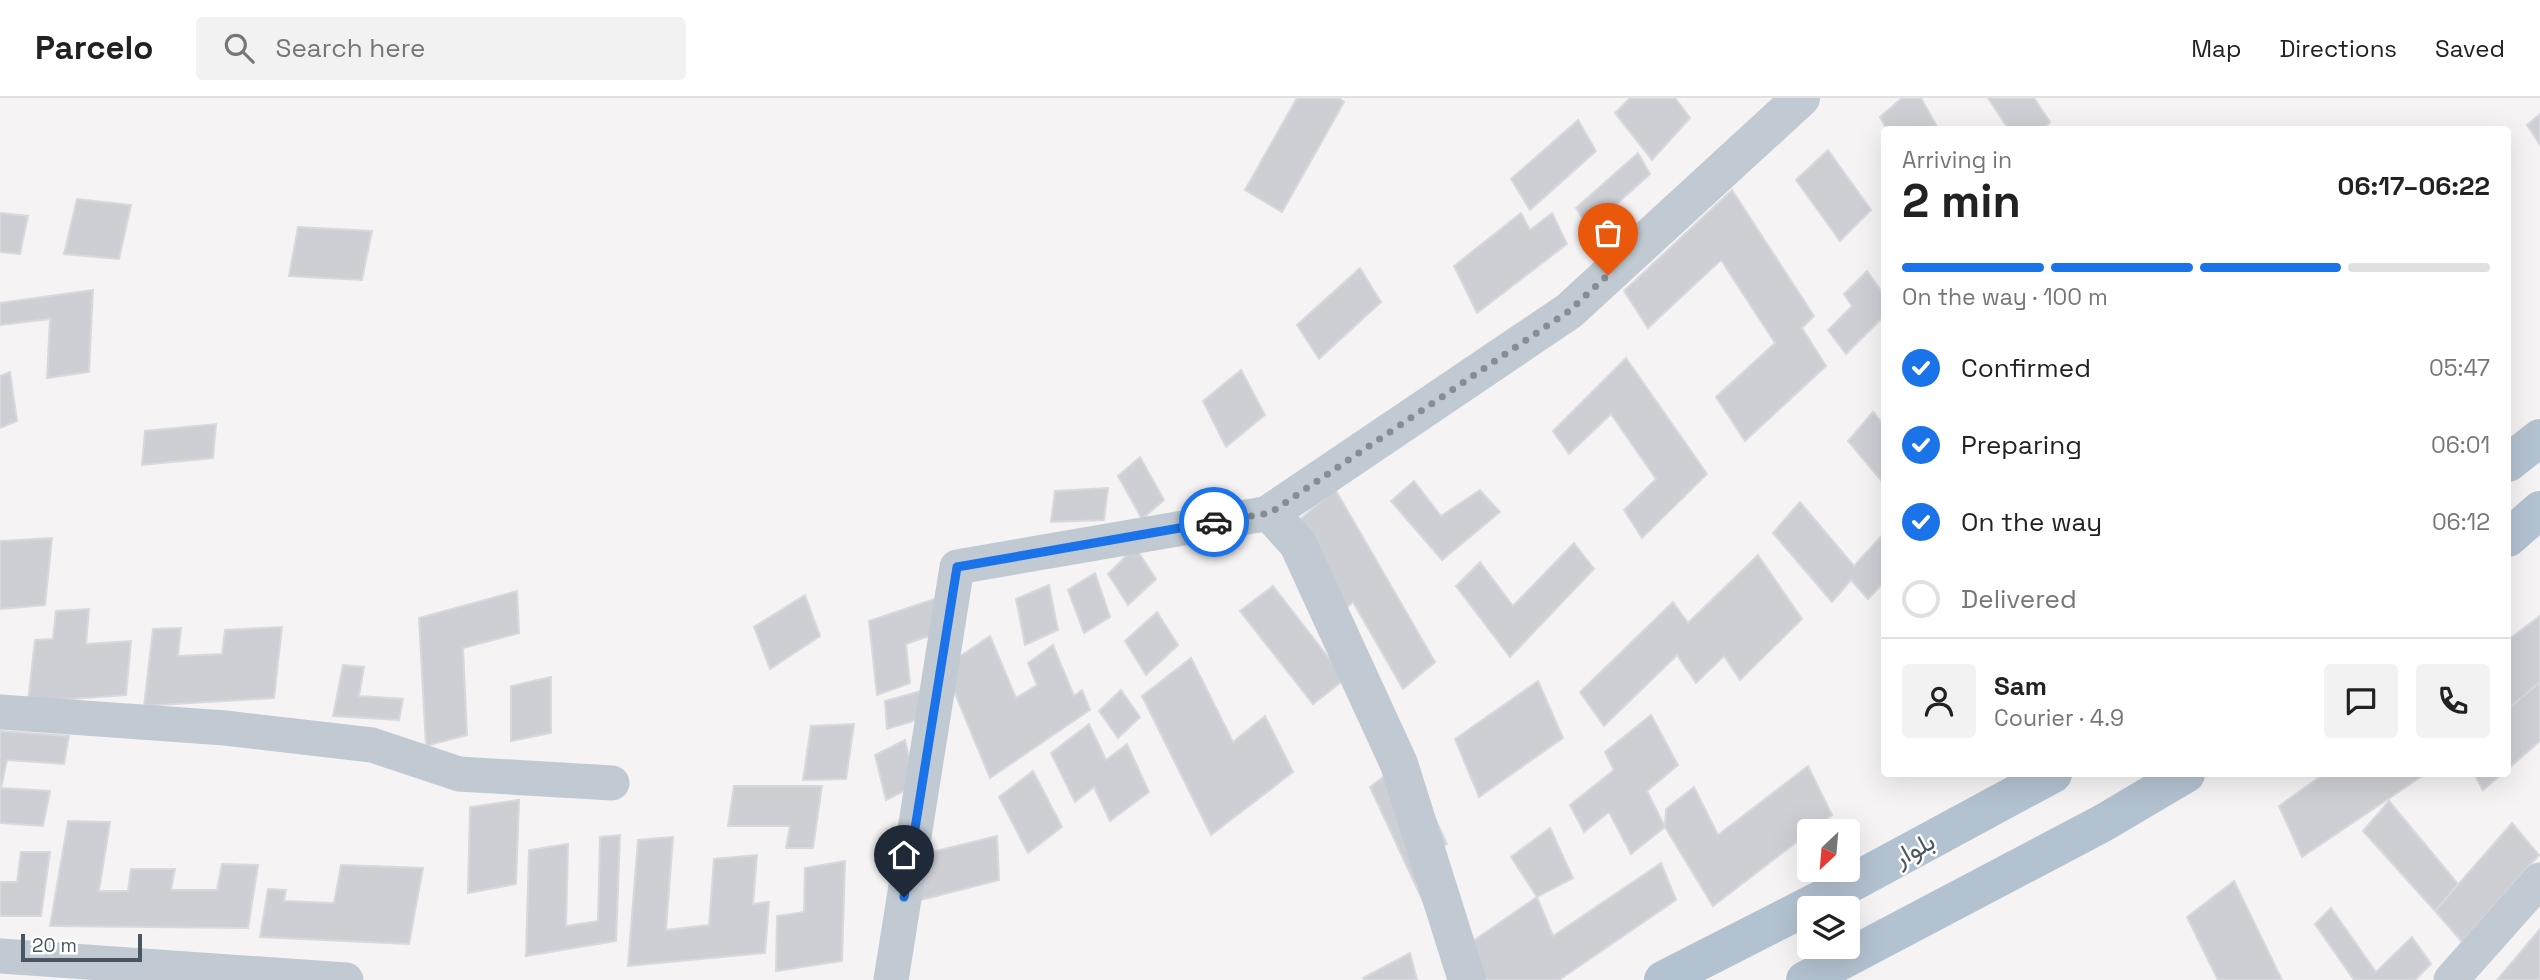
<!DOCTYPE html>
<meta charset="utf-8">
<style>
:root{--surface:#fff;--page:#f2f2f2;--text:#222;--muted:#767676;--line:#e0e0e0;--accent:#1a73e8}
body{margin:0;font-family:"Space Grotesk",Vazirmatn,sans-serif;background:var(--page);color:var(--text);height:100vh;display:flex;flex-direction:column;font-size:26px;white-space:nowrap}
*{box-sizing:border-box;margin:0}
p{font-size:23px;color:var(--muted)}
.icon{flex:none;width:38px;height:38px;fill:none;stroke:currentColor;stroke-width:2;stroke-linecap:round;stroke-linejoin:round}
.map{position:relative;flex:1;overflow:hidden}
.sheet{position:absolute;left:1881px;top:28px;width:630px;height:651px;display:flex;flex-direction:column;background:var(--surface);border-radius:7px;box-shadow:0 7px 28px #0002}
.sheet>*{flex:none}
.needle{width:46px;rotate:206deg}
.controls{position:absolute;left:1797px;top:721px;display:grid;gap:14px}
.controls a{display:grid;place-items:center;width:63px;height:63px;border-radius:7px;background:var(--surface);box-shadow:0 7px 28px #0002;font-size:35px}
.scale{position:absolute;left:21px;bottom:18px;width:121px;box-sizing:border-box;padding-left:7px;border:4px solid #4a5661;border-top:0;font-size:19px;line-height:24px;white-space:nowrap;color:#4a5661;-webkit-text-stroke:5px #fff;paint-order:stroke}
.pin{position:absolute;display:grid;place-items:center;width:60px;height:60px;color:#fff;margin:-72px -30px;border-radius:50% 50% 50% 0;rotate:-45deg;box-shadow:0 0 7px #0007}
.pin .icon{rotate:45deg}
.courier{position:absolute;display:grid;place-items:center;width:70px;height:70px;margin:-35px;border:5px solid #1a73e8;border-radius:50%;background:#fff;color:#222;box-shadow:0 2px 9px #0007}
.overview em{font-style:normal;font-weight:700}
.overview div{display:flex;flex-direction:column-reverse}
.overview{display:flex;align-items:center;justify-content:space-between;height:119px;padding:0 21px}
h1{font-size:46px;font-weight:700;line-height:52px}
.bar{display:grid;grid-template-columns:repeat(4,1fr);gap:10px 7px;align-content:center;height:84px;padding:0 21px}
.bar i{height:9px;border-radius:5px;background:var(--line)}
.bar .current{background:var(--accent)}
.bar p{grid-column:span 4}
.line{display:flex;align-items:center;gap:18px;padding:0 21px;border-top:2px solid var(--line)}
.line div{flex:1}
.round{display:grid;place-items:center;flex:none;width:74px;height:74px;border-radius:7px;background:var(--page)}
ol{padding:0 21px;list-style:none}
li{display:flex;align-items:center;gap:21px;height:77px}
li p{margin-inline-start:auto}
li .icon{padding:7px;border-radius:50%;background:var(--accent);color:#fff;stroke-width:4}
li:last-child{color:var(--muted)}
li i{width:38px;height:38px;border:4px solid var(--line);border-radius:50%}
header{display:flex;align-items:center;gap:42px;box-sizing:border-box;height:98px;padding:0 35px;background:var(--surface);border-bottom:2px solid var(--line)}
header strong{font-size:33px}
nav{display:flex;gap:38px;margin-inline-start:auto;font-size:24px}
.search{width:490px;height:63px;background:var(--page);display:flex;align-items:center;gap:18px;box-sizing:border-box;padding:0 24px;border-radius:7px;color:var(--muted);font-size:26px}
.map>svg:first-child{display:block}
.building{fill:#cdcfd5;stroke:#d7d9de;stroke-width:2}
.lines{fill:none;stroke-linecap:round;stroke-linejoin:round}
.minor{stroke:#c1cad2;stroke-width:35}
.tertiary{stroke:#c1cad2;stroke-width:38}
.primary{stroke:#b3c2d1;stroke-width:38}
.done{stroke:#868d94;stroke-width:7;stroke-dasharray:0 12.6}
.route{stroke:#1a73e8;stroke-width:9}
.labels{text-anchor:middle;dominant-baseline:central;stroke-width:5;stroke-linejoin:round;paint-order:stroke}
.street-label{font-size:26px;fill:#4a5661;stroke:#fff}
</style>
<header>
<strong>Parcelo</strong>
<div class="search"><svg class="icon" aria-label="search" viewBox="0 0 24 24"><circle cx="10" cy="10" r="6"/><path d="M15 15l6 6"/></svg>Search here</div>
<nav><a>Map</a><a>Directions</a><a>Saved</a></nav>
</header>
<div class="map">
<svg width="2540" height="882" viewBox="0 0 2540 882">
<rect width="100%" height="100%" fill="#f5f3f3"/>
<path class="building" d="M1297 0H1339L1344 4 1282 114 1245 92Z
M1630 0H1675L1690 20 1652 62 1615 15Z
M1902 0H1921L1939 32H1887L1880 19Z
M1988 0H2034L2050 24 2043 32H2009Z
M2540 16V47L2527 27Z
M1578 22 1596 53 1530 112 1511 81Z
M1828 52 1871 112 1840 143 1796 82Z
M1638 55 1650 76 1589 131 1576 110Z
M1732 92 1814 218 1802 230 1826 268 1745 343 1716 299 1775 245 1721 162 1648 230 1624 193Z
M77 101 131 107 119 161 64 156Z
M0 115 28 118 20 156 0 154Z
M1521 115 1530 132 1552 115 1567 146 1477 215 1454 168Z
M298 129 372 133 362 182 289 178Z
M1360 170 1381 204 1319 261 1297 227Z
M1867 173 1885 198V217L1846 256 1828 232 1852 208 1844 196Z
M93 192 89 274 47 280 50 221 0 227V205Z
M1626 260 1707 376 1642 440 1624 412 1656 381 1611 316 1569 356 1553 333Z
M1241 272 1265 317 1226 349 1203 303Z
M10 274 17 323 0 330V278Z
M1873 314 1885 328V387L1848 343Z
M216 326 213 360 142 367 145 333Z
M1140 359 1164 402 1142 421 1118 378Z
M1414 383 1441 418 1480 392 1500 414 1442 462 1391 403Z
M1108 390 1104 422 1051 424 1055 393Z
M1335 391 1435 564 1403 591 1353 504 1330 524 1281 438Z
M1800 404 1854 468 1885 434V483L1868 501 1851 482 1832 504 1773 435Z
M52 440 45 507 0 511V443Z
M1574 445 1594 471 1510 559 1456 488 1480 464 1513 508Z
M1135 449 1156 481 1128 507 1108 476Z
M1758 457 1802 521 1740 582 1724 558 1696 585 1677 557 1604 628 1580 594 1673 504 1688 525Z
M1095 475 1110 519 1084 535 1068 492Z
M1049 487 1058 532 1025 547 1016 501Z
M1273 488 1345 581 1313 606 1240 513Z
M517 493 519 535 463 550 467 637 426 648 419 520Z
M805 497 820 538 770 571 754 529Z
M943 498 946 532 906 546 910 585 877 597 869 523Z
M89 511 86 546 131 543 126 597 28 604 35 542 53 541 56 513Z
M1157 514 1178 547 1146 577 1125 543Z
M2540 518V584L2508 611V542Z
M282 529 274 600 144 608 153 531 181 530 178 558 222 556 225 532Z
M990 538 1016 600 1037 587 1028 565 1053 547 1074 598 1082 592 1090 612 990 680 944 569Z
M1191 560 1233 644 1265 618 1293 674 1211 737 1142 598Z
M343 567 364 569 359 598 403 601 399 622 333 618Z
M551 579V635L511 643V588Z
M1538 583 1563 640 1479 699 1455 641Z
M2540 584V643L2508 671V611Z
M939 588 940 615 887 631 885 603Z
M1121 592 1140 619 1118 640 1099 613Z
M1651 617 1678 667 1647 693 1665 729 1631 756 1609 714 1584 734 1570 707 1614 672 1605 654Z
M854 626 846 681 803 682 811 628Z
M1089 626 1106 662 1127 646 1149 694 1110 723 1094 689 1075 704 1051 655Z
M0 633 69 638 64 666 7 662 1 690 50 693 43 728 0 725Z
M905 642 910 664 938 676 886 702 875 657Z
M1407 661 1447 746 1432 757 1427 812 1370 689Z
M1808 668 1832 717 1713 808 1665 729 1666 711 1694 689 1718 737Z
M1033 673 1062 729 1028 755 999 699Z
M2324 676H2425L2302 759 2279 708Z
M2474 676H2502L2483 692Z
M734 688H822L813 750H786L790 728H728Z
M519 702 516 786 468 795 470 709Z
M2389 703 2458 786 2435 813 2363 733Z
M68 723 110 724 99 793H128L131 771H175L171 792H217L222 766 258 767 248 830 50 828Z
M2512 725 2539 757 2462 844 2435 813Z
M1550 730 1573 780 1537 799 1511 759Z
M620 737 616 843 526 858 529 752 568 746 566 828 598 823 600 739Z
M997 738 999 782 905 806 903 761Z
M673 739 666 832 709 827 714 761 757 757 753 806 769 804 765 855 628 868 638 742Z
M21 754H50L41 818H0V784H17Z
M845 763 842 863 776 873 777 818 804 814 805 770Z
M1661 765 1676 802 1559 882H1465L1454 856 1537 799 1553 838Z
M341 767 423 770 409 846 260 839 268 791 286 792 284 803 334 805Z
M2234 783 2282 882H2218L2187 819Z
M2331 810 2376 874 2412 839 2431 866 2415 882H2354L2315 826Z
M2540 831V882H2497Z
M1410 855 1417 882H1364L1363 880Z"/>
<g class="lines">
<path class="minor" d="M0 614 225 630 372 647 459 676 612 685
M0 858 346 882
M891 882 957 469 1270 415
M2451 882 2540 782"/>
<path class="tertiary" d="M1467 882 1399 666 1298 446 1270 415 1569 213 1801 0"/>
<path class="primary" d="M2508 365 2540 340
M2508 440 2540 412
M1663 882 1820 802 2053 676
M1805 882 2103 725 2186 676"/>
</g>
<g class="lines">
<path class="done" d="M1214 424 1270 415 1569 213 1608 177"/>
<path class="route" d="M904 799 957 469 1214 424"/>
</g>
<g class="labels">
<g class="street-label">
<text transform="translate(1914 751) rotate(-29)">بلوار</text>
</g>
</g>
</svg>
<div class="controls">
<a><svg class="needle" viewBox="-14 -14 28 28"><path d="M0-13l5 13h-10z" fill="#e53935"/><path d="M0 13l5-13h-10z" fill="#767676"/></svg></a>
<a><svg class="icon" aria-label="layers" viewBox="0 0 24 24"><path d="M12 4l9 5-9 5-9-5zM3 14l9 5 9-5"/></svg></a>
</div>
<div class="scale">20 m</div>
<div class="pin" style="left:1608px;top:177px;background:#ea580c"><svg class="icon" aria-label="bag" viewBox="0 0 24 24"><path d="M5 8h14l-1 12H6zM9 8a3 3 0 0 1 6 0"/></svg></div>
<div class="pin" style="left:904px;top:799px;background:#1f2937"><svg class="icon" aria-label="home" viewBox="0 0 24 24"><path d="M3 11l9-7 9 7M6 9v11h12V9"/></svg></div>
<div class="courier" style="left:1214px;top:424px"><svg class="icon" aria-label="car" viewBox="0 0 24 24"><path d="M5 17H2v-5l4-1 3-4h7l3 4 3 1v5h-3M9 17h6M6 11h13"/><circle cx="7" cy="17" r="2"/><circle cx="17" cy="17" r="2"/></svg></div>
<section class="sheet">
<div class="overview"><div><h1>2 min</h1><p>Arriving in</p></div><em>06:17–06:22</em></div>
<div class="bar"><i class="current"></i><i class="current"></i><i class="current"></i><i></i><p>On the way · 100 m</p></div>
<ol>
<li><svg class="icon" aria-label="check" viewBox="0 0 24 24"><path d="M5 12l5 5 9-10"/></svg>Confirmed<p>05:47</p></li>
<li><svg class="icon" aria-label="check" viewBox="0 0 24 24"><path d="M5 12l5 5 9-10"/></svg>Preparing<p>06:01</p></li>
<li><svg class="icon" aria-label="check" viewBox="0 0 24 24"><path d="M5 12l5 5 9-10"/></svg>On the way<p>06:12</p></li>
<li><i></i>Delivered</li>
</ol>
<div class="line" style="height:126px"><a class="round"><svg class="icon" aria-label="person" viewBox="0 0 24 24"><circle cx="12" cy="8" r="4"/><path d="M4 21q1-7 8-7t8 7"/></svg></a><div><b>Sam</b><p>Courier · 4.9</p></div><a class="round"><svg class="icon" aria-label="chat" viewBox="0 0 24 24"><path d="M4 5h16v11H9l-5 4z"/></svg></a><a class="round"><svg class="icon" aria-label="phone" viewBox="0 0 24 24"><path d="M5 4h4l2 5-3 2q2 4 5 5l2-3 5 2v4C11 20 4 13 5 4z"/></svg></a></div>
</section>
</div>
